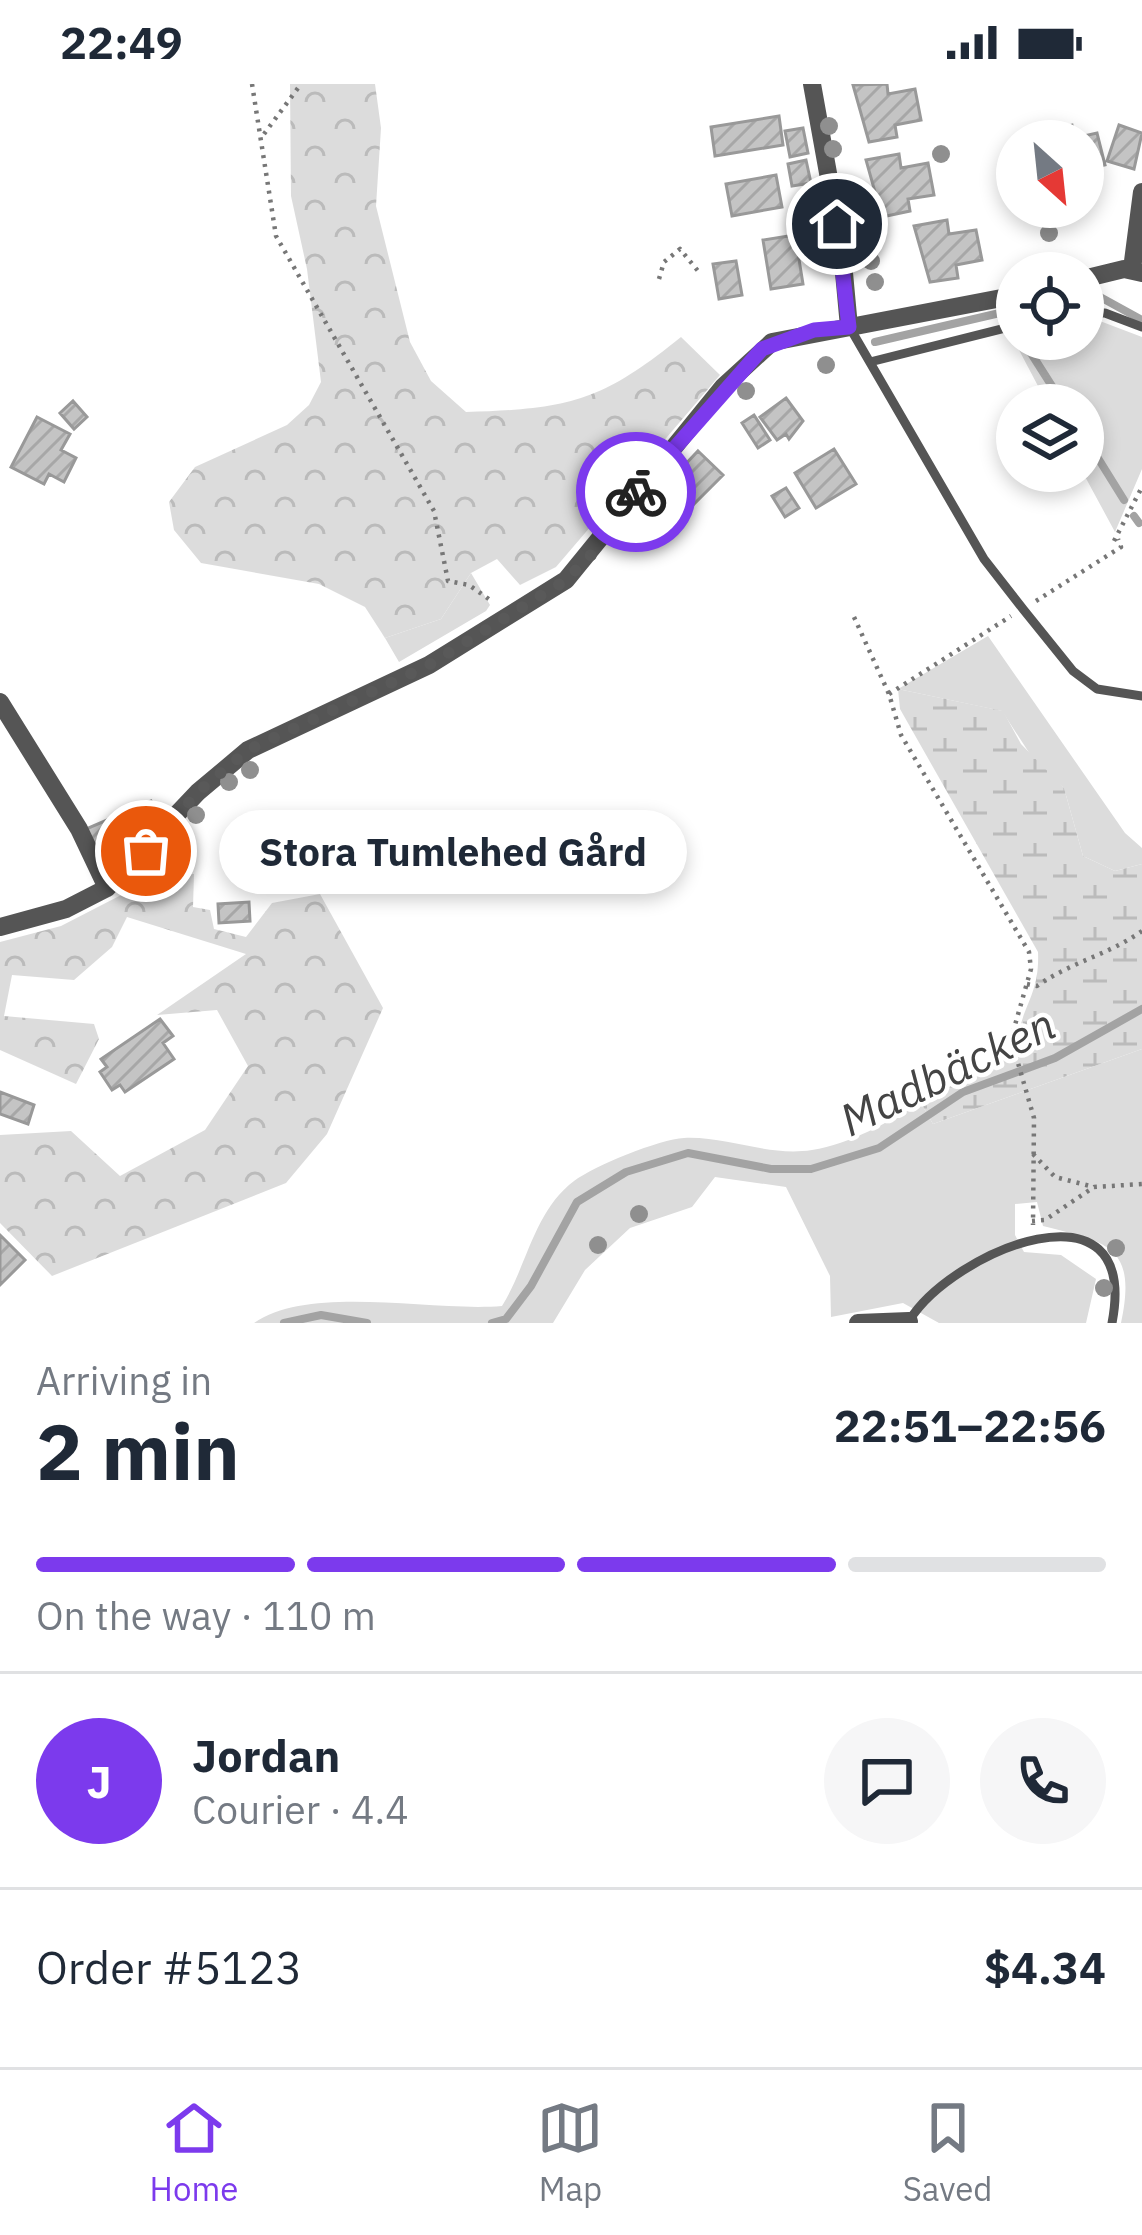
<!DOCTYPE html>
<meta charset="utf-8">
<style>
:root{--surface:#fff;--page:#f6f6f7;--text:#1f2937;--muted:#747a83;--line:#e0e1e3;--accent:#7c3aed}
body{margin:0;font-family:"IBM Plex Sans",sans-serif;background:var(--page);color:var(--text);height:100vh;display:flex;flex-direction:column;font-size:45px;white-space:nowrap}
*{box-sizing:border-box;margin:0}
p{font-size:39px;color:var(--muted)}
.icon{flex:none;width:66px;height:66px;fill:none;stroke:currentColor;stroke-width:2;stroke-linecap:round;stroke-linejoin:round}
.map{position:relative;height:1239px;overflow:hidden}
.side{display:flex;flex-direction:column;background:var(--surface);flex:1}
.side>*{flex:none}
.needle{width:78px;rotate:153deg}
.controls{position:absolute;left:996px;top:36px;display:grid;gap:24px}
.controls a{display:grid;place-items:center;width:108px;height:108px;border-radius:50%;background:var(--surface);box-shadow:0 6px 18px #0003;font-size:60px}
.pin{position:absolute;display:grid;place-items:center;width:102px;height:102px;color:#fff;margin:-51px;border:6px solid #fff;border-radius:50%;box-shadow:0 3px 12px #0007}
.courier{position:absolute;display:grid;place-items:center;width:120px;height:120px;margin:-60px;border:9px solid #7c3aed;border-radius:50%;background:#fff;color:#222;box-shadow:0 3px 15px #0007}
.bubble{position:absolute;height:84px;border-radius:42px;background:var(--surface);box-shadow:0 6px 18px #0003;font-size:39px;font-weight:700;line-height:84px;text-align:center}
.head em{font-style:normal;font-weight:700}
.head div{display:flex;flex-direction:column-reverse}
.head{display:flex;align-items:center;justify-content:space-between;height:204px;padding:0 36px}
h1{font-size:78px;font-weight:700;line-height:90px}
.bar{display:grid;grid-template-columns:repeat(4,1fr);gap:18px 12px;align-content:center;height:144px;padding:0 36px}
.bar i{height:15px;border-radius:9px;background:var(--line)}
.bar .current{background:var(--accent)}
.bar p{grid-column:span 4}
.line{display:flex;align-items:center;gap:30px;padding:0 36px;border-top:3px solid var(--line)}
.line div{flex:1}
.round{display:grid;place-items:center;flex:none;width:126px;height:126px;border-radius:63px;background:var(--page)}
.status{display:flex;justify-content:space-between;align-items:center;height:84px;padding:0 60px;background:var(--surface);direction:ltr}
.status svg{height:33px;fill:currentColor}
.tabs{display:flex;justify-content:space-around;align-items:center;height:168px;border-top:3px solid var(--line);background:var(--surface);font-size:33px;color:var(--muted)}
.tabs a{display:grid;justify-items:center;gap:6px}
.tabs .current{color:var(--accent)}
.map>svg:first-child{display:block}
.grass{fill:#dcdcdc}
.forest{fill:url(#forest-crowns)}
.wetland{fill:url(#wetland-marsh)}
.lines{fill:none;stroke-linecap:round;stroke-linejoin:round}
.stream{stroke:#a3a3a3;stroke-width:8}
.building{fill:url(#building-hatch);stroke:#999;stroke-width:3}
.path{stroke:#777;stroke-width:4.5;stroke-dasharray:3 6;stroke-linecap:butt}
.service{stroke:#555;stroke-width:9}
.minor{stroke:#555;stroke-width:18}
.tree{fill:#8f8f8f}
.done{stroke:#595959;stroke-width:12;stroke-dasharray:0 21.6}
.route{stroke:#7c3aed;stroke-width:15}
.labels{text-anchor:middle;dominant-baseline:central;stroke-width:9;stroke-linejoin:round;paint-order:stroke}
.water-label{font-size:45px;font-style:italic;fill:#444;stroke:#fff}
</style>
<div class="status"><b>22:49</b><svg viewBox="0 0 49 12"><path d="M0 12V9h3v3zM5 12V6h3v6zM10 12V3h3v9zM15 12V0h3v12zM26 1h20v11H26zM47 4h2v5h-2z"/></svg></div>
<div class="map">
<svg width="1142" height="1239" viewBox="0 0 1142 1239">
<defs>
<pattern id="forest-crowns" width="20" height="18" patternUnits="userSpaceOnUse" patternTransform="scale(3)"><rect width="20" height="18" fill="#dcdcdc"/><path d="M2 6a3 3 0 1 1 6 0M12 15a3 3 0 1 1 6 0" fill="none" stroke="#bbb"/></pattern>
<pattern id="wetland-marsh" width="20" height="14" patternUnits="userSpaceOnUse" patternTransform="scale(3)"><rect width="20" height="14" fill="#dcdcdc"/><path d="M1 5h8M5 5V1M11 12h8M15 12V8" fill="none" stroke="#bbb"/></pattern>
<pattern id="building-hatch" width="6" height="6" patternUnits="userSpaceOnUse" patternTransform="scale(3)"><rect width="6" height="6" fill="#c4c4c4"/><path d="M-1 1l2-2M0 6l6-6M5 7l2-2" fill="none" stroke="#a7a7a7"/></pattern>
</defs>
<rect width="100%" height="100%" fill="#fff"/>
<path class="grass" d="M1092 234 1142 253V385L1115 448 1082 387 1083 321H1048L1010 249 1017 247V255H1083V235Z
M471 489 490 521 486 527 399 578 385 554 441 535Z
M988 552 1125 749 1142 764V780L1115 787 1083 772 1064 704 1037 681 1002 627 898 605Z
M1142 965V1239H1121C1138 1160 1105 1158 1043 1142L1037 1118 1015 1120V1151L1024 1168 1061 1171 1096 1195 1086 1239H939L903 1219 831 1233 830 1192 786 1103 715 1093 692 1123 630 1144 585 1186 553 1239H254C311 1200 430 1228 502 1222 527 1182 534 1127 574 1097 594 1082 660 1055 684 1054 727 1052 768 1073 812 1066 851 1060 887 1038 921 1019L933 1040Z"/>
<path class="forest" d="M290 0H375L381 44 376 122 410 258 431 297 466 328C568 325 601 318 681 253L720 291 556 483 520 501 497 475 471 489 441 535 385 554 365 523 319 500 201 479 174 446 169 418 195 383 287 341 309 321 321 298 307 185 291 112Z
M162 790H194L193 823 210 826 214 845 246 853 272 819 320 810 383 924 327 1050 286 1099 52 1192 0 1139V1051L71 1047 120 1092 205 1046 248 982 217 926 157 931 246 870 127 833 112 863 74 896 12 891 4 932 94 940 99 955 76 1000 0 966V858L61 842Z"/>
<path class="wetland" d="M898 605 1003 627 1021 660 1064 704 1083 772 1115 787 1142 780V965L933 1040 921 1019 1017 964C1019 923 1040 914 1038 868L900 625Z"/>
<g class="lines">
<path class="stream" d="M1083 210 1091 208 1142 236
M1083 237 1094 236
M1022 255 1064 321
M875 258 1017 225
M1083 350 1124 416
M1134 432 1139 439
M284 1239 321 1231 367 1239
M492 1239 506 1235 531 1202 577 1118 626 1088 688 1069 771 1085H811L879 1064 963 1008 1055 974 1142 925"/>
</g>
<path class="building" d="M887 0 888 10 915 5 921 36 895 41 897 53 869 58 853 1Z
M779 32 783 61 715 72 711 43Z
M1072 41 1075 54 1097 49 1105 81 1083 86V57H1047L1045 48Z
M1119 41 1142 49 1134 85 1107 77Z
M803 44 808 69 790 73 785 47Z
M899 70 901 84 928 79 934 111 908 115 910 127 882 133 866 76Z
M806 76 811 99 792 102 788 80Z
M776 91 782 123 732 132 726 100Z
M947 136 949 150 976 146 982 176 956 181 958 194 930 198 914 142Z
M795 151 803 200 771 205 763 156Z
M736 177 742 211 719 215 713 180Z
M786 314 803 337 789 355 786 350 777 356 760 333Z
M73 317 87 333 74 345 60 329Z
M754 331 770 356 758 364 742 339Z
M37 333 70 350 61 366 76 374 64 398 49 390 44 400 11 383Z
M834 365 856 400 816 424 795 389Z
M698 367 723 391 687 427 663 404Z
M786 404 799 424 785 433 772 412Z
M660 424 673 450 649 462 636 436Z
M151 717 162 742 109 764 114 774 100 779 86 745Z
M249 818 250 837 219 839 218 820Z
M160 935 173 952 163 959 174 975 125 1008 120 1001 112 1006 100 988 107 983 101 975Z
M0 1008 34 1021 28 1040 0 1030Z
M0 1151 25 1176 0 1201Z"/>
<g class="lines">
<path class="path" d="M252 0 276 152 434 427 448 497 469 501 493 518
M264 50 301 0
M659 195 664 178 680 165 698 187
M1114 457 1142 403
M1036 517 1121 463 1118 455
M854 533 889 610 901 651 1029 868 1031 885 1011 955 1034 1034 1033 1141
M889 610 1011 532
M1027 900 1037 902C1071 878 1108 871 1142 847
M1033 1070 1055 1093 1094 1103
M1032 1137 1045 1136 1094 1103 1142 1100"/>
<path class="service" d="M1083 229H1105L1142 243
M850 244 984 475 1023 525 1073 587 1097 605 1142 612
M870 278 1017 241
M909 1237C952 1167 1141 1088 1112 1239"/>
<path class="minor" d="M812 0 842 167 849 243
M1132 185 1142 108
M1083 195 1124 185 1142 189
M0 618 79 745 107 804
M0 843 66 825 107 804 198 708 248 666 429 581 566 496 723 303 772 258 1017 211
M858 1239 909 1237"/>
</g>
<g class="tree">
<circle cx="829" cy="42" r="9"/>
<circle cx="833" cy="65" r="9"/>
<circle cx="941" cy="70" r="9"/>
<circle cx="1049" cy="149" r="9"/>
<circle cx="871" cy="177" r="9"/>
<circle cx="875" cy="198" r="9"/>
<circle cx="826" cy="281" r="9"/>
<circle cx="746" cy="307" r="9"/>
<circle cx="250" cy="686" r="9"/>
<circle cx="229" cy="698" r="9"/>
<circle cx="196" cy="731" r="9"/>
<circle cx="639" cy="1130" r="9"/>
<circle cx="598" cy="1161" r="9"/>
<circle cx="1116" cy="1164" r="9"/>
<circle cx="1104" cy="1204" r="9"/>
</g>
<g class="lines">
<path class="done" d="M146 767 198 708 248 666 429 581 566 496 595 467 636 408"/>
<path class="route" d="M636 408 762 265 814 246 849 243 837 140"/>
</g>
<g class="labels">
<g class="water-label">
<text transform="translate(947 987) rotate(-26)">Madbäcken</text>
</g>
</g>
</svg>
<div class="controls">
<a><svg class="needle" viewBox="-14 -14 28 28"><path d="M0-13l5 13h-10z" fill="#e53935"/><path d="M0 13l5-13h-10z" fill="#747a83"/></svg></a>
<a><svg class="icon" aria-label="locate" viewBox="0 0 24 24"><circle cx="12" cy="12" r="6"/><path d="M12 2v4M12 18v4M2 12h4M18 12h4"/></svg></a>
<a><svg class="icon" aria-label="layers" viewBox="0 0 24 24"><path d="M12 4l9 5-9 5-9-5zM3 14l9 5 9-5"/></svg></a>
</div>
<div class="pin" style="left:146px;top:767px;background:#ea580c"><svg class="icon" aria-label="bag" viewBox="0 0 24 24"><path d="M5 8h14l-1 12H6zM9 8a3 3 0 0 1 6 0"/></svg></div>
<div class="pin" style="left:837px;top:140px;background:#1f2937"><svg class="icon" aria-label="home" viewBox="0 0 24 24"><path d="M3 11l9-7 9 7M6 9v11h12V9"/></svg></div>
<div class="courier" style="left:636px;top:408px"><svg class="icon" aria-label="bike" viewBox="0 0 24 24"><circle cx="6" cy="16" r="4"/><circle cx="18" cy="16" r="4"/><path d="M6 16l4-8h5l3 8M10 8l3 8H6M13 5h3"/></svg></div>
<div class="bubble" style="left:219px;top:726px;width:468px">Stora Tumlehed Gård</div>
</div>
<section class="side">
<div class="head"><div><h1>2 min</h1><p>Arriving in</p></div><em>22:51–22:56</em></div>
<div class="bar"><i class="current"></i><i class="current"></i><i class="current"></i><i></i><p>On the way · 110 m</p></div>
<div class="line" style="height:216px"><b class="round" style="background:var(--accent);color:#fff">J</b><div><b>Jordan</b><p>Courier · 4.4</p></div><a class="round"><svg class="icon" aria-label="chat" viewBox="0 0 24 24"><path d="M4 5h16v11H9l-5 4z"/></svg></a><a class="round"><svg class="icon" aria-label="phone" viewBox="0 0 24 24"><path d="M5 4h4l2 5-3 2q2 4 5 5l2-3 5 2v4C11 20 4 13 5 4z"/></svg></a></div>
<div class="line" style="height:156px"><div>Order #5123</div><b>$4.34</b></div>
</section>
<nav class="tabs">
<a class="current"><svg class="icon" aria-label="home" viewBox="0 0 24 24"><path d="M3 11l9-7 9 7M6 9v11h12V9"/></svg>Home</a>
<a><svg class="icon" aria-label="map" viewBox="0 0 24 24"><path d="M3 6l6-2 6 2 6-2v14l-6 2-6-2-6 2zM9 4v14M15 6v14"/></svg>Map</a>
<a><svg class="icon" aria-label="saved" viewBox="0 0 24 24"><path d="M7 4h10v16l-5-4-5 4z"/></svg>Saved</a>
</nav>
